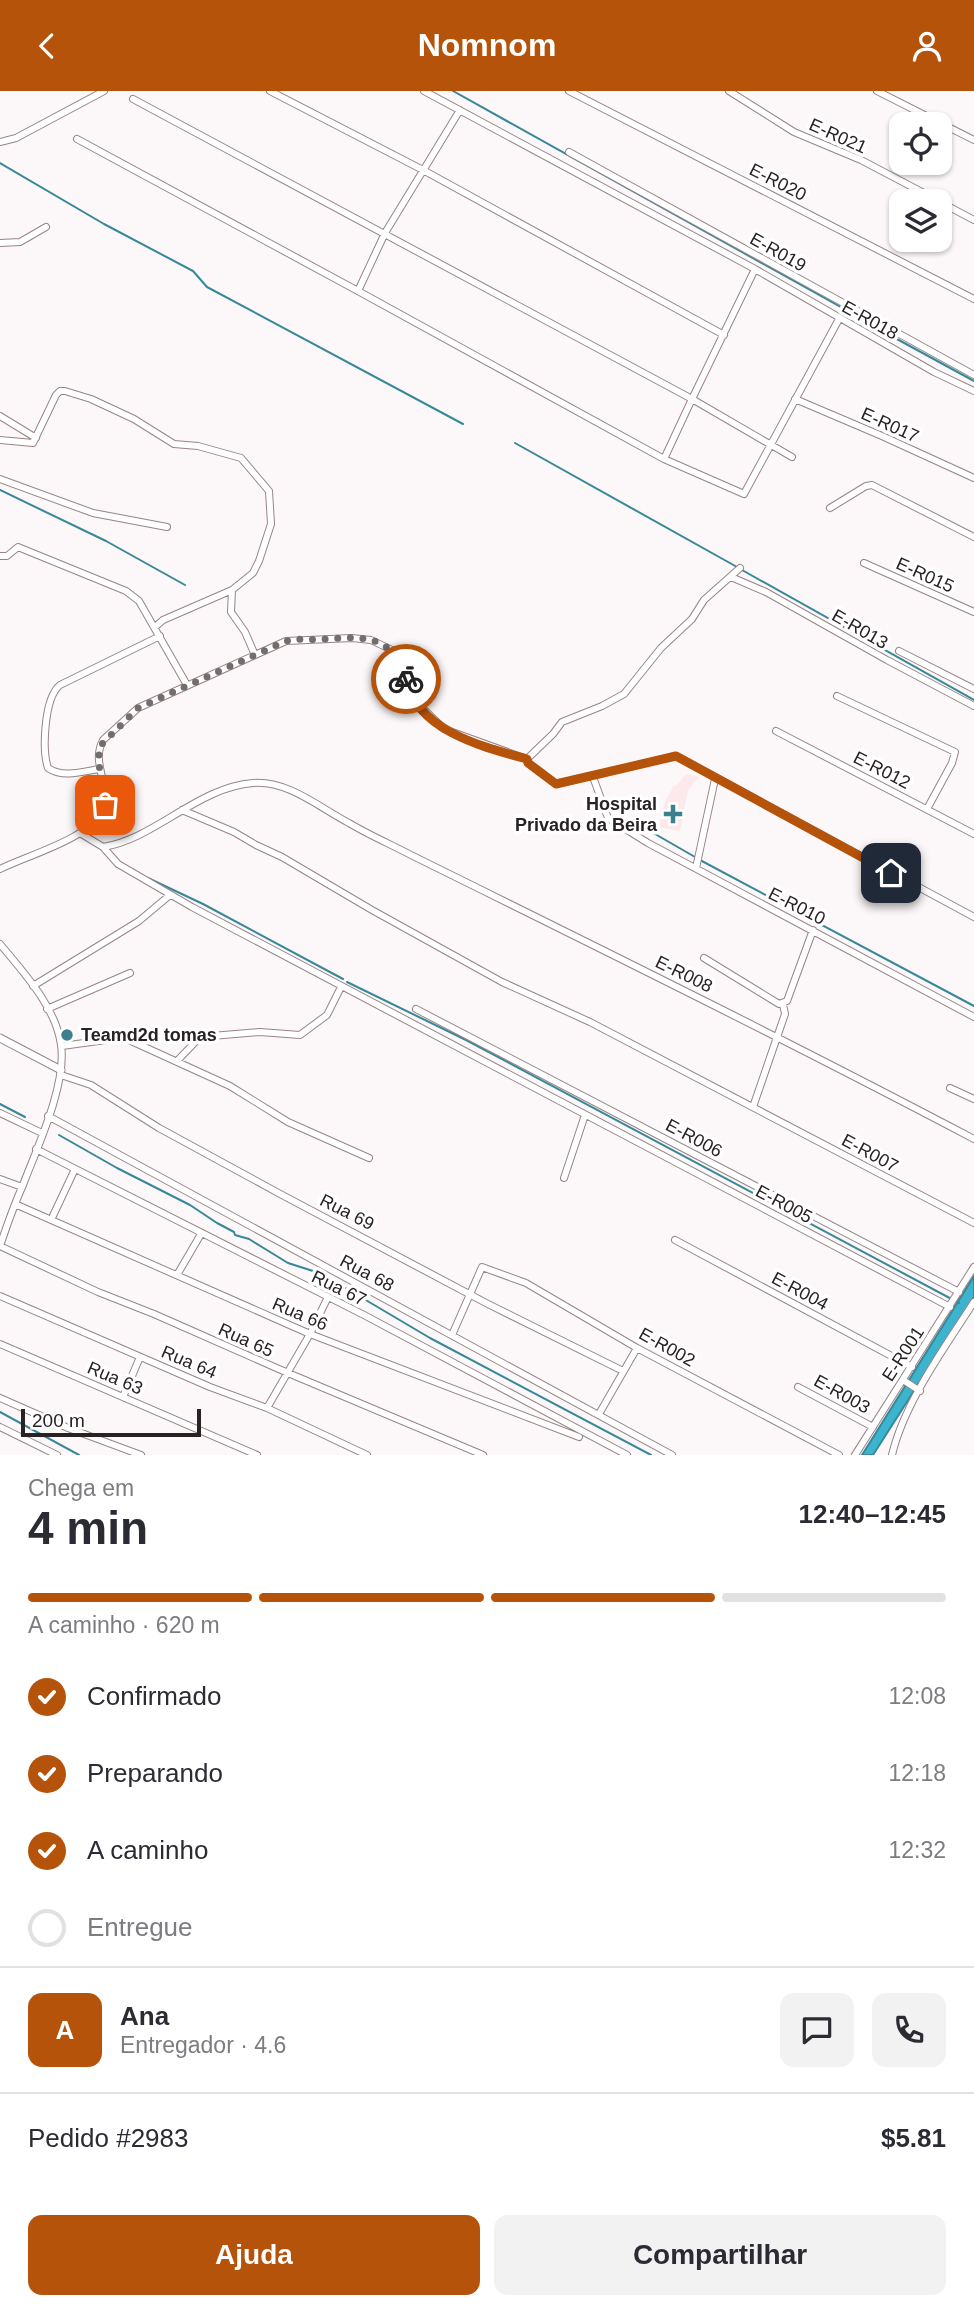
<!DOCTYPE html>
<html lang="pt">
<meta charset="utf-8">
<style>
:root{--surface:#fff;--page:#f2f2f3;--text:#2b2b33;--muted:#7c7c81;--line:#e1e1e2;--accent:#b45309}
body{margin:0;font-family:Arial,sans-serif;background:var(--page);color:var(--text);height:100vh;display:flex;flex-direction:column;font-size:26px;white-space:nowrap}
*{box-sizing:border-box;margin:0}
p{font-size:23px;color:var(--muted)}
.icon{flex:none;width:38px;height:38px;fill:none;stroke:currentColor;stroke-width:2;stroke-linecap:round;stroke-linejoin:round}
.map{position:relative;height:1364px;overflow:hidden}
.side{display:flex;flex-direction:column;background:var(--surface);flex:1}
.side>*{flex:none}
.buttons{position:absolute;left:889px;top:21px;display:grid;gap:14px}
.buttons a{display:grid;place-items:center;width:63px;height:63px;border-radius:14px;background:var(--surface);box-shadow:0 2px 5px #0004;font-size:35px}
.scale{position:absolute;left:21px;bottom:18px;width:180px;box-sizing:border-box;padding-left:7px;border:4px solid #292223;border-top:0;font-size:19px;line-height:24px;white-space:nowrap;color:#292223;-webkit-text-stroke:5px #fff;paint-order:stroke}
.pin{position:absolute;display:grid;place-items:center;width:60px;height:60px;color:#fff;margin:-30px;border-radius:14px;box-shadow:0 4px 10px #0006}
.courier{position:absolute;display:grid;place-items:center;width:70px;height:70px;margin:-35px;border:5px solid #b45309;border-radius:50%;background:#fff;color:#222;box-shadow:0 2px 9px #0007}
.summary em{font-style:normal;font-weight:600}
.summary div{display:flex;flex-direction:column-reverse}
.summary{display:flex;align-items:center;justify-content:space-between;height:119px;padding:0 28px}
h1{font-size:46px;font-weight:600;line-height:52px}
.bar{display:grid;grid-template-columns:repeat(4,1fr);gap:10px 7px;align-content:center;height:84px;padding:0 28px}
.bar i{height:9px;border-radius:5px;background:var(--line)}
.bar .on{background:var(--accent)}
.bar p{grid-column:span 4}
.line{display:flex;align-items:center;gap:18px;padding:0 28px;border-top:2px solid var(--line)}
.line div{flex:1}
.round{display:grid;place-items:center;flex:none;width:74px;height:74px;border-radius:14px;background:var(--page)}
ol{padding:0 28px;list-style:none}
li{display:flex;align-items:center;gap:21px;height:77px}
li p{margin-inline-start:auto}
li .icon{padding:7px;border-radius:50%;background:var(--accent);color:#fff;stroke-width:4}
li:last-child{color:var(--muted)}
li i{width:38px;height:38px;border:4px solid var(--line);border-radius:50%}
.cta{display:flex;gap:14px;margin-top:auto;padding:14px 28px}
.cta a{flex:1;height:80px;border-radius:14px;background:var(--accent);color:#fff;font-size:28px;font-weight:600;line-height:80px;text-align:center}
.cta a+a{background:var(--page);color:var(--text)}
header{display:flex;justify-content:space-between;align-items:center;height:91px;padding:0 28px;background:var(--accent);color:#fff;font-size:32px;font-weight:600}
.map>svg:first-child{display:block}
.built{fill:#fce9eb}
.water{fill:#3db4cd;stroke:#37889a;stroke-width:2}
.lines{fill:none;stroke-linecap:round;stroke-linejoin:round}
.stream{stroke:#37889a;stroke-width:2}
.minor-casing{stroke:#988486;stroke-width:8}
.tertiary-casing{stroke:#988486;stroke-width:9}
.minor{stroke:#fff;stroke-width:6}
.tertiary{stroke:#fff;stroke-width:7}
.done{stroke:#736d6e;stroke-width:7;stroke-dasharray:0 12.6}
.route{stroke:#b45309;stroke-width:9}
.poi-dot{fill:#3c7f8f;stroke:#fff;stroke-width:2.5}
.labels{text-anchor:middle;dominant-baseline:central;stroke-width:7;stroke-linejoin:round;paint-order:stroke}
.street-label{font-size:18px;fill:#292223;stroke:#fff}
.poi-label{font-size:18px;font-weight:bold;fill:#292223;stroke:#fff;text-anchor:end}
</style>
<header><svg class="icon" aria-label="back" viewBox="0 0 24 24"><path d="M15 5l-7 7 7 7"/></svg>Nomnom<svg class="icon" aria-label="person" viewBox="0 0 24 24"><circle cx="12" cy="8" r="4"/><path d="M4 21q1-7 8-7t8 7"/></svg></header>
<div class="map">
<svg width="974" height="1364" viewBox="0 0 974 1364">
<rect width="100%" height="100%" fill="#fcf7f8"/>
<path class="built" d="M686 683 699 686 688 699 680 740 659 736 665 711 674 694 676 695Z"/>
<path class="water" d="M974 1185V1206L873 1364H862Z"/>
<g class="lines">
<path class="stream" d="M453 0 864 229
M0 72 104 133 193 180 207 196 463 333
M873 235 974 290
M515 352 737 476
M0 399 106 450 185 494
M742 479 974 609
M629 728 695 766
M700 769 974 915
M148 787 203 813 343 888
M347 891 466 949 959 1212
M0 1013 25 1026
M59 1044 117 1077 190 1114 217 1132 234 1141 235 1144 249 1148 288 1172 313 1180 337 1192 430 1247 651 1364
M0 1321 79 1364"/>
<g class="minor-casing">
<path id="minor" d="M270 0 423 79 724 244
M424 0 755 178 934 281 974 300
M569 0 974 208
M729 0 794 41 861 69 939 110
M877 0 974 49
M133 8 692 308 755 178
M77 48 358 200 385 142 460 19
M0 51 16 47 104 0
M569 61 974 284
M940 111 974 129
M0 152 20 151 46 136
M358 200 664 368 744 403 839 228
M795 308 882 345 974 387
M0 325 36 347
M0 349 33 352 56 304 60 300H65L91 308 134 328 174 353 198 355 241 367 269 400 271 433 259 470 253 482 232 499 163 529 155 536
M664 368 692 308 792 366
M0 388 93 422 167 436
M830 417 866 395 872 394 974 446
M0 465H7L18 456 126 500 139 510 187 594
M864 472 974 521
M731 486 766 501 887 569 974 615
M232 499 231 521 245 541 255 564
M899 560 974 598
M837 605 955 661 952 672 927 718
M776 640 974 743
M527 668 553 643 562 631 602 615 624 603 661 557 692 528 704 509 740 477
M99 678C82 681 62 687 48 677 42 659 44 607 60 594L160 545
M593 686 608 727 648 752 974 926
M182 719 234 741 256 754 282 766 372 819 502 891 590 931 974 1132
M80 742 103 756 118 773 192 816 950 1216
M103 756C155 748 198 696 253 692 288 689 320 717 349 732 369 744 390 753 411 764 599 857 788 950 974 1048
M696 777 715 688
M0 778C28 764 89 748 103 719 106 713 105 704 104 697 102 680 94 666 103 649L138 617 286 550 352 547 371 549 392 559 401 569 414 609 444 638 527 668 528 672 556 693 676 665 974 826
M0 853C23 881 56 916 61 954 67 993 37 1057 23 1094 14 1114 7 1134 0 1155
M704 867 779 913 787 910 813 839
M33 895 139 830 170 804
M47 918 130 882
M416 918 959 1201
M62 955 113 948 129 949 230 995 288 1031 369 1067
M177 970 200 946 260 941 300 944 327 924 341 896
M61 984 91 994 159 1037 284 1105 488 1213 623 1280
M950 997 974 1008
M753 1016 785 923 783 913
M0 1022 42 1042
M48 1025 672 1364
M36 1058 364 1224 627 1364
M564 1087 585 1024
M0 1088 22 1096
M15 1113 310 1243 579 1346
M51 1129 75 1078
M675 1149 912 1276
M0 1155 98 1201 154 1223 288 1282 483 1364
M177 1184 201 1143
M0 1205 210 1296 267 1317 367 1364
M452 1244 482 1176 526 1192 637 1257 839 1364
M0 1253 257 1364
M903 1289 920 1300
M798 1296 873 1336
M123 1306 140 1266
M0 1307 68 1337 141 1364
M267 1317 310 1243 328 1206
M599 1323 637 1257
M0 1336 57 1364
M855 1364 974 1176
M892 1364C904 1312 945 1256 974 1211"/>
</g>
<g class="tertiary-casing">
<path id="tertiary" d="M0 947 61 979"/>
</g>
<use href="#minor" class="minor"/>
<use href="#tertiary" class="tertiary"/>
</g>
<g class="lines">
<path class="done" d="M105 714C104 694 96 675 100 655L138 617 286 550 295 548C340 552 390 529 406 588"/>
<path class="route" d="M406 588C417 640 483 656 527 668L528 672 556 693 676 665 891 782"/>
</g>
<g class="poi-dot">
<path d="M669.5 712.5h7v7h7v7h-7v7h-7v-7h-7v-7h7z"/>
<circle cx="67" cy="944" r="7"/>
</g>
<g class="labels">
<g class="street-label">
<text transform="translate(838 45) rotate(24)">E-R021</text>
<text transform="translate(778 91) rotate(27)">E-R020</text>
<text transform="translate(778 161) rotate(29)">E-R019</text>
<text transform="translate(870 229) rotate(29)">E-R018</text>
<text transform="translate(890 334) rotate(24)">E-R017</text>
<text transform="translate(925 484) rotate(24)">E-R015</text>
<text transform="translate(860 538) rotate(30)">E-R013</text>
<text transform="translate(882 679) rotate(27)">E-R012</text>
<text transform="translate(797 815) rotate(27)">E-R010</text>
<text transform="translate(684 883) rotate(26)">E-R008</text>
<text transform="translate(694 1047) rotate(28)">E-R006</text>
<text transform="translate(870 1062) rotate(28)">E-R007</text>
<text transform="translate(784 1113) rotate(28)">E-R005</text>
<text transform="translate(347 1121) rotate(27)">Rua 69</text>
<text transform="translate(367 1182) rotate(28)">Rua 68</text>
<text transform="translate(339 1197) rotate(26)">Rua 67</text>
<text transform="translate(800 1200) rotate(28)">E-R004</text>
<text transform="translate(300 1223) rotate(23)">Rua 66</text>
<text transform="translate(246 1249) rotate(24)">Rua 65</text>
<text transform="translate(667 1256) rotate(29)">E-R002</text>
<text transform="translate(903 1263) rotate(-57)">E-R001</text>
<text transform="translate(189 1271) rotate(23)">Rua 64</text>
<text transform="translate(115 1287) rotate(23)">Rua 63</text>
<text transform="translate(842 1303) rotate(29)">E-R003</text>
</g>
<g class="poi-label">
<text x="657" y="713">Hospital<tspan x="657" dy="21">Privado da Beira</tspan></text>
<text x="81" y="944" text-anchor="start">Teamd2d tomas</text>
</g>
</g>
</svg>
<div class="buttons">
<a><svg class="icon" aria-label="locate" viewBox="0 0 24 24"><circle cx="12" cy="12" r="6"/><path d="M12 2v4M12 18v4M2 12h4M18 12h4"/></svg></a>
<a><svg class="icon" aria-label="layers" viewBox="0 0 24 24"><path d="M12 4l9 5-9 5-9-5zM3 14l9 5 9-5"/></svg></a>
</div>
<div class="scale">200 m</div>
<div class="pin" style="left:105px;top:714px;background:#ea580c"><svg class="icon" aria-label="bag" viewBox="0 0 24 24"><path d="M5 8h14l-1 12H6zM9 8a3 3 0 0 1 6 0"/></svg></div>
<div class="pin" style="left:891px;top:782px;background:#1f2937"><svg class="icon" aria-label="home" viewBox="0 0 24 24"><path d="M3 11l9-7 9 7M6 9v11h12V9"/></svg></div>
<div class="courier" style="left:406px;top:588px"><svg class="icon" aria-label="bike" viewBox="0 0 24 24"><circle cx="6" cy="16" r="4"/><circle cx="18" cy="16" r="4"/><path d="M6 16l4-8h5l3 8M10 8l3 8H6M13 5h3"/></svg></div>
</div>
<section class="side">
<div class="summary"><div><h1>4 min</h1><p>Chega em</p></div><em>12:40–12:45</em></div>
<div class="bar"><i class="on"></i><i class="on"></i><i class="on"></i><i></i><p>A caminho · 620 m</p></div>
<ol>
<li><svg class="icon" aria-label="check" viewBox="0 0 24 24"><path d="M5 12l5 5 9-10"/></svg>Confirmado<p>12:08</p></li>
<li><svg class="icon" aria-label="check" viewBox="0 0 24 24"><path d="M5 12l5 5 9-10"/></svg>Preparando<p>12:18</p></li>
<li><svg class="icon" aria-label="check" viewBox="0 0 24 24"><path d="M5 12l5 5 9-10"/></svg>A caminho<p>12:32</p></li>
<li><i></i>Entregue</li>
</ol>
<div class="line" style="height:126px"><b class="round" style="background:var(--accent);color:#fff">A</b><div><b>Ana</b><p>Entregador · 4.6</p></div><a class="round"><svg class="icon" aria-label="chat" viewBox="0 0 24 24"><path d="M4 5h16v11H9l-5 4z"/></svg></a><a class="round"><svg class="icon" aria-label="phone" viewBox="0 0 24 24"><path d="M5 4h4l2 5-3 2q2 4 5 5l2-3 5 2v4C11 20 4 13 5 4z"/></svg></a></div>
<div class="line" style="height:91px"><div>Pedido #2983</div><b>$5.81</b></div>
<div class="cta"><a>Ajuda</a><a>Compartilhar</a></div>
</section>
